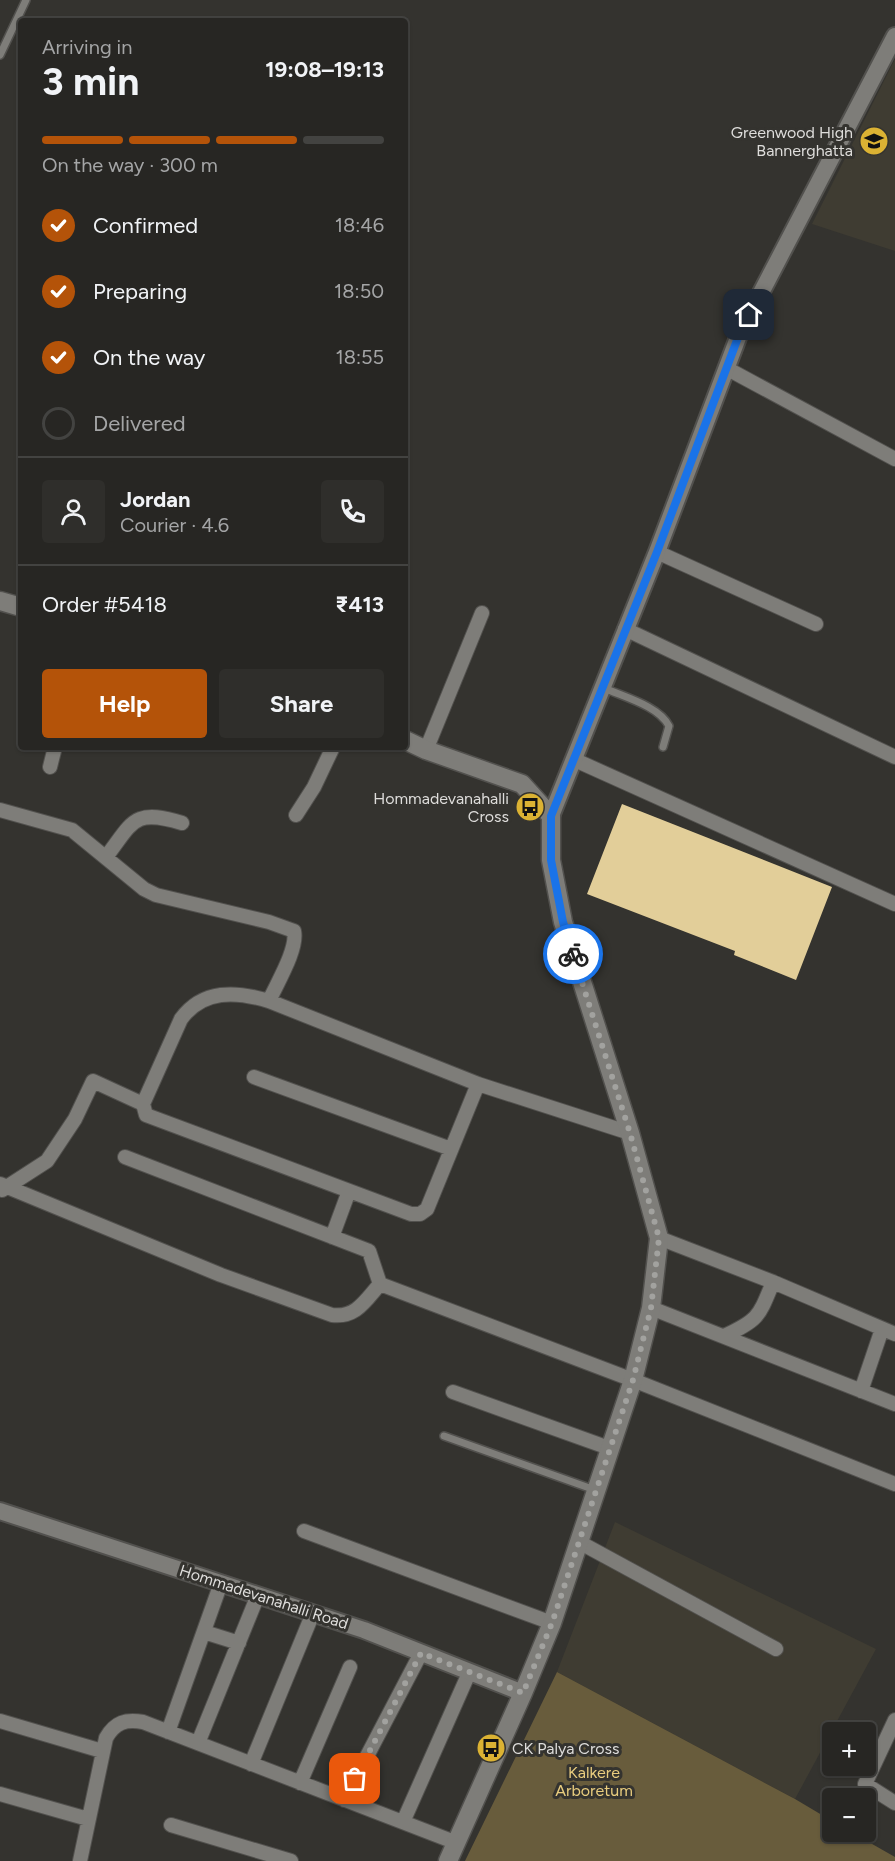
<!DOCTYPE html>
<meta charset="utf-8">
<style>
:root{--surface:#272623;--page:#2f2e2b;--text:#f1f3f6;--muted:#a4a5a6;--line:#434341;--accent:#b45309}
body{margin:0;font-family:Figtree,sans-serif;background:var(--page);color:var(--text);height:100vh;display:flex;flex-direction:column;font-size:22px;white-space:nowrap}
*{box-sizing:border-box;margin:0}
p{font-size:20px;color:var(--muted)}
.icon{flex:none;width:33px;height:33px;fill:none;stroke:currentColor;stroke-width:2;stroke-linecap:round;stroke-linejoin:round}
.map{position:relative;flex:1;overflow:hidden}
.sheet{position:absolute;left:18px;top:18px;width:390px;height:732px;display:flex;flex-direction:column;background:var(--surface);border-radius:6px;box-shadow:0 2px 4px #0004,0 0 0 2px var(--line)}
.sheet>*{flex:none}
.controls{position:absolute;left:822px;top:1722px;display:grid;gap:12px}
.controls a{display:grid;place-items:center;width:54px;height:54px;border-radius:6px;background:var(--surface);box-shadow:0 2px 4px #0004,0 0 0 2px var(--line);font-size:30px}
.pin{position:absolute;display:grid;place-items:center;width:51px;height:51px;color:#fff;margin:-26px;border-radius:12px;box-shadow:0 3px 9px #0006}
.courier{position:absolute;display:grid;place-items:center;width:60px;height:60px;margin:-30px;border:4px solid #1a73e8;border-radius:50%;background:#fff;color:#222;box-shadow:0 2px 8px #0007}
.headline em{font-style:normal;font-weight:700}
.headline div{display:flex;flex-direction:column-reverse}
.headline{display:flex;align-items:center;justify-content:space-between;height:102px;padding:0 24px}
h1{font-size:39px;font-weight:700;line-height:45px}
.bar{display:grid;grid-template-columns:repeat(4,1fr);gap:9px 6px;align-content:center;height:72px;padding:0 24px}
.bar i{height:8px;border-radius:4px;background:var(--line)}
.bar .active{background:var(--accent)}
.bar p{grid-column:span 4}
.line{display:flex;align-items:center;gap:15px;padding:0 24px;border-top:2px solid var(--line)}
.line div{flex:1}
.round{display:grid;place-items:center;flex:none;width:63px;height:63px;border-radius:6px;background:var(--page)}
ol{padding:0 24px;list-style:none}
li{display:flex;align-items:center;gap:18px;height:66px}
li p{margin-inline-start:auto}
li .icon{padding:6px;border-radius:50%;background:var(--accent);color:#fff;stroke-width:4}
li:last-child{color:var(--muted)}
li i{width:33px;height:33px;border:3px solid var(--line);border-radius:50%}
.button{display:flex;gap:12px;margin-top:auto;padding:12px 24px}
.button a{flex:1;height:69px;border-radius:6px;background:var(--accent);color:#fff;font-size:24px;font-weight:700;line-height:69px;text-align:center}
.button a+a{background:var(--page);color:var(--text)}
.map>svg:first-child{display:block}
.built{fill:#3f3c32}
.green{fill:#685c3c}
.building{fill:#e2ce99}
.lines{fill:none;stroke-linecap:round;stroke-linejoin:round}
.service-casing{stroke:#52514e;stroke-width:10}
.minor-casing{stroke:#52514e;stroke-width:16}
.tertiary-casing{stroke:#52514e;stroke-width:20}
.secondary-casing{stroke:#52514e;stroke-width:21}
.service{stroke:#7e7d79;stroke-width:7}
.minor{stroke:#7e7d79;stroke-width:14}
.tertiary{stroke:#7e7d79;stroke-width:16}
.secondary{stroke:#7e7d79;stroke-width:18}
.done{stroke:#a2a29f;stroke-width:6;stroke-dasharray:0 10.8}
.route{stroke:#1a73e8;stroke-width:8}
.labels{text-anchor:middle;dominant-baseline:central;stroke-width:6;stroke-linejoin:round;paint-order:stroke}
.poi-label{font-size:16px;fill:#dedddb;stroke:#34332f;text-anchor:end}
.street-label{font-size:16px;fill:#dedddb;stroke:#34332f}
.park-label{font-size:16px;fill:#e9cd7e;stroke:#34332f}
</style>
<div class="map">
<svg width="895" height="1861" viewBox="0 0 895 1861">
<rect width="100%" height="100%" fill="#34332f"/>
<path class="built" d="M895 59V251L812 224Z
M615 1522 876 1649 795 1799 557 1672Z"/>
<path class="green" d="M557 1672 795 1799 832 1821V1832H851L895 1857V1861H465Z"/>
<path class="building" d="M622 804 832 887 796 980 734 955 735 951 587 894Z"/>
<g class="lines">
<g class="service-casing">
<path id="service" d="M0 55 26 0
M604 688C624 697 659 706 669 726L663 747
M444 1436 595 1490"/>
</g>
<g class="minor-casing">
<path id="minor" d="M726 368 895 459
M657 552 816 624
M625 629 895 757
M426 750 482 613
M575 760 895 904
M50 767 55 747
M0 810 72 830 144 889 156 895 269 922 294 931C298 949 277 983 269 1001
M296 815 314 787 333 747
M106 857C133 822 133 808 182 823
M254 1077 451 1149
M478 1084 427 1209 420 1214H411L146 1115 143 1104 181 1019C203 989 236 991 269 1001L478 1084 630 1133
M125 1157 369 1251 380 1284
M0 1184 221 1275 332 1315C356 1318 365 1301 380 1284
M2 1190 47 1161 75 1119 93 1081 143 1104
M332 1237 349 1191
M659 1238 773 1282 895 1334
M380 1284 633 1380 895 1484
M651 1308 895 1404
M724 1336C759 1320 759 1316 773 1282
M861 1391 882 1329
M453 1392 609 1448
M304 1531 552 1623
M579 1542 776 1649
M204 1632 239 1643
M895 1720 865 1784 895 1803
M0 1721 102 1751
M168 1732 221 1583
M198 1743 258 1595
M251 1764 313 1613
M300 1783 350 1667
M0 1794 88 1819
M344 1800 421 1653
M403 1822 469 1673
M171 1825 291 1861
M80 1861 106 1738C115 1722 126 1719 143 1722L457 1843"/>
</g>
<g class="tertiary-casing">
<path id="tertiary" d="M551 816 657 552 739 335 895 36
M0 1511 364 1630 523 1693"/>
</g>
<g class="secondary-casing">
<path id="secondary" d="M0 601 21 607
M405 740 426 750 522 784 551 816V860L563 922 630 1133 659 1238 651 1308 633 1380 552 1623 523 1693 448 1861"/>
</g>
<use href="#service" class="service"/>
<use href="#minor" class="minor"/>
<use href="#tertiary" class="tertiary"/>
<use href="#secondary" class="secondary"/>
</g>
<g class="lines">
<path class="done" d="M355 1779 421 1653 523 1693 552 1623 633 1380 651 1308 659 1238 630 1133 573 954"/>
<path class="route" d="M573 954 563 922 551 860V816L657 552 739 335 749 315"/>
</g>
<defs>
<g id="school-disc" transform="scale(1.5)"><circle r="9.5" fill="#dbb233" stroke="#34332f"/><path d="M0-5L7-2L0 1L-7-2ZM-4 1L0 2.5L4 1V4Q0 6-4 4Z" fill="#111"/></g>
<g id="bus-disc" transform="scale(1.5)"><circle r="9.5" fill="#dbb233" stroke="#34332f"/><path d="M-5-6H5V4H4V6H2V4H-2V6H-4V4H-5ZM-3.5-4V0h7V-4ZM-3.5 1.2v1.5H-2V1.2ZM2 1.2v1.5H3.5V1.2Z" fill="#111"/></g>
</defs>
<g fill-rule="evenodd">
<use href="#school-disc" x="874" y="141"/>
<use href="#bus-disc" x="530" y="807"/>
<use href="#bus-disc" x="491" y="1748"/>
</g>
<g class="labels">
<g class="poi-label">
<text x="853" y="132">Greenwood High<tspan x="853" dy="18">Bannerghatta</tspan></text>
<text x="509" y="798">Hommadevanahalli<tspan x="509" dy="18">Cross</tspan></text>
<text x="512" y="1748" text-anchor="start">CK Palya Cross</text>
</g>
<g class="street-label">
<text transform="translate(264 1597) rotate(18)">Hommadevanahalli Road</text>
</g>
<g class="park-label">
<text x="594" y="1772">Kalkere<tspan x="594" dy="18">Arboretum</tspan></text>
</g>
</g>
</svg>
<div class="controls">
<a>+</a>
<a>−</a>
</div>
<div class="pin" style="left:355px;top:1779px;background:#ea580c"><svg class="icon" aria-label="bag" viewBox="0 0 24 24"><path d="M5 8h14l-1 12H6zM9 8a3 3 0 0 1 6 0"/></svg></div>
<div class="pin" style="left:749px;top:315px;background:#1f2937"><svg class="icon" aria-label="home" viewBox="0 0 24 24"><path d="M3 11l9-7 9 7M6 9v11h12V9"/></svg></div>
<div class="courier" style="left:573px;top:954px"><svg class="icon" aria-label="bike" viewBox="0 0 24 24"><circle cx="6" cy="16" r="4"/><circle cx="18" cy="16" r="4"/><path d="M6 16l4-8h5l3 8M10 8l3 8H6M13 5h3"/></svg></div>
<section class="sheet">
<div class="headline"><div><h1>3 min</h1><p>Arriving in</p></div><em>19:08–19:13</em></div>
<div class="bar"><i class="active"></i><i class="active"></i><i class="active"></i><i></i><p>On the way · 300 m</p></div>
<ol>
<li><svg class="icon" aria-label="check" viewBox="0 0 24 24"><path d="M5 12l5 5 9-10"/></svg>Confirmed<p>18:46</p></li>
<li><svg class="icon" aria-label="check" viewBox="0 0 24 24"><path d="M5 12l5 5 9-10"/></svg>Preparing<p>18:50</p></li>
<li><svg class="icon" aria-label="check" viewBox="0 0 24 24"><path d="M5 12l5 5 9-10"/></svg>On the way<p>18:55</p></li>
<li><i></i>Delivered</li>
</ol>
<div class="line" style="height:108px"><a class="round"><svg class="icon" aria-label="person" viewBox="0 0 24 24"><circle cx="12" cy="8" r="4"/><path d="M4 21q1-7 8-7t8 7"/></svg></a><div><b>Jordan</b><p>Courier · 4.6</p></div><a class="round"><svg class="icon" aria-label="phone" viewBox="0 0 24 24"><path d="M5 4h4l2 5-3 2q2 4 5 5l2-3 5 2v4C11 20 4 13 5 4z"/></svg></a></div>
<div class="line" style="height:78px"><div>Order #5418</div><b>₹413</b></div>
<div class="button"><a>Help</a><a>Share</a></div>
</section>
</div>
